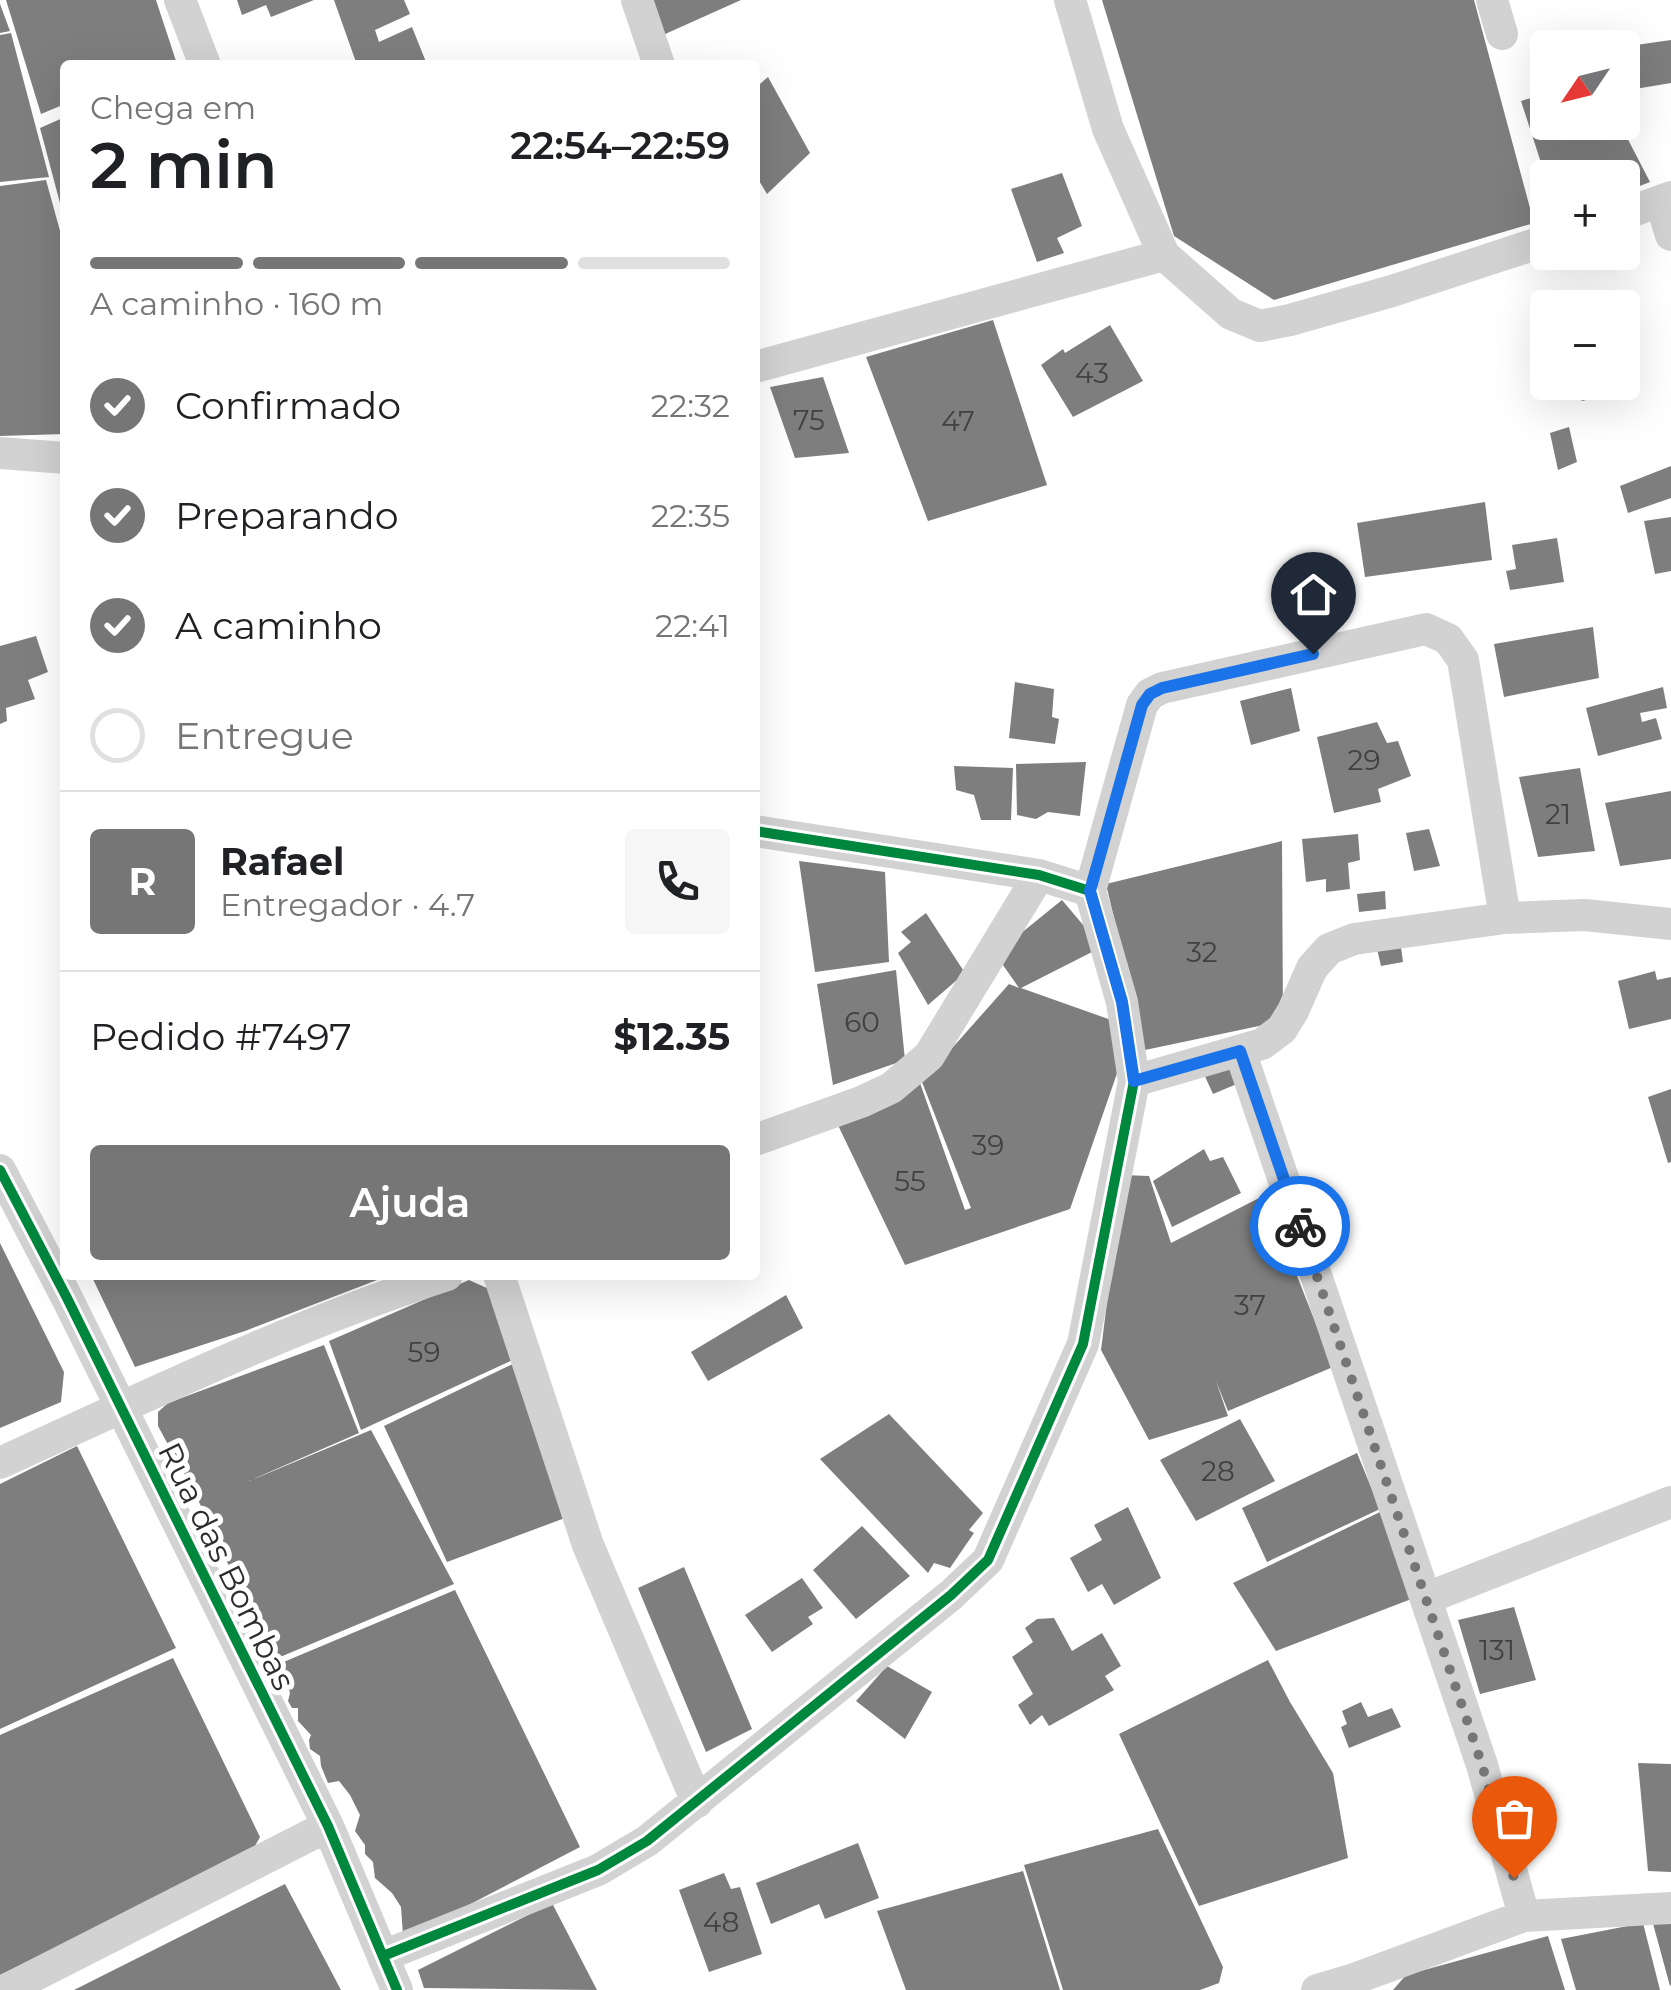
<!DOCTYPE html>
<html lang="pt">
<meta charset="utf-8">
<style>
:root{--surface:#fff;--page:#f6f6f6;--text:#202124;--muted:#757577;--line:#e0e0e0;--accent:#767676}
body{margin:0;font-family:Montserrat,sans-serif;background:var(--page);color:var(--text);height:100vh;display:flex;flex-direction:column;font-size:38px;white-space:nowrap}
*{box-sizing:border-box;margin:0}
p{font-size:32px;color:var(--muted)}
.icon{flex:none;width:55px;height:55px;fill:none;stroke:currentColor;stroke-width:2;stroke-linecap:round;stroke-linejoin:round}
.map{position:relative;flex:1;overflow:hidden}
.details{position:absolute;left:60px;top:60px;width:700px;height:1220px;display:flex;flex-direction:column;background:var(--surface);border-radius:10px;box-shadow:0 10px 40px #0002}
.details>*{flex:none}
.needle{width:65px;rotate:235deg}
.fabs{position:absolute;left:1530px;top:30px;display:grid;gap:20px}
.fabs a{display:grid;place-items:center;width:110px;height:110px;border-radius:10px;background:var(--surface);box-shadow:0 10px 40px #0002;font-size:50px}
.pin{position:absolute;display:grid;place-items:center;width:85px;height:85px;color:#fff;margin:-102px -42px;border-radius:50% 50% 50% 0;rotate:-45deg;box-shadow:0 0 10px #0007}
.pin .icon{rotate:45deg}
.courier{position:absolute;display:grid;place-items:center;width:100px;height:100px;margin:-50px;border:8px solid #1a73e8;border-radius:50%;background:#fff;color:#222;box-shadow:0 2px 12px #0007}
.summary em{font-style:normal;font-weight:600}
.summary div{display:flex;flex-direction:column-reverse}
.summary{display:flex;align-items:center;justify-content:space-between;height:170px;padding:0 30px}
h1{font-size:65px;font-weight:600;line-height:75px}
.bar{display:grid;grid-template-columns:repeat(4,1fr);gap:15px 10px;align-content:center;height:120px;padding:0 30px}
.bar i{height:12px;border-radius:8px;background:var(--line)}
.bar .current{background:var(--accent)}
.bar p{grid-column:span 4}
.line{display:flex;align-items:center;gap:25px;padding:0 30px;border-top:2px solid var(--line)}
.line div{flex:1}
.round{display:grid;place-items:center;flex:none;width:105px;height:105px;border-radius:10px;background:var(--page)}
ol{padding:0 30px;list-style:none}
li{display:flex;align-items:center;gap:30px;height:110px}
li p{margin-inline-start:auto}
li .icon{padding:10px;border-radius:50%;background:var(--accent);color:#fff;stroke-width:4}
li:last-child{color:var(--muted)}
li i{width:55px;height:55px;border:5px solid var(--line);border-radius:50%}
.button{display:flex;gap:20px;margin-top:auto;padding:20px 30px}
.button a{flex:1;height:115px;border-radius:10px;background:var(--accent);color:#fff;font-size:40px;font-weight:600;line-height:115px;text-align:center}
.map>svg:first-child{display:block}
.building{fill:#7e7e7e}
.lines{fill:none;stroke-linecap:round;stroke-linejoin:round}
.minor{stroke:#d2d2d2;stroke-width:32}
.cycleway-casing{stroke:#fff;stroke-width:16}
.cycleway{stroke:#00873e;stroke-width:10}
.done{stroke:#767676;stroke-width:10;stroke-dasharray:0 18}
.route{stroke:#1a73e8;stroke-width:12}
.labels{text-anchor:middle;dominant-baseline:central;stroke-width:10;stroke-linejoin:round;paint-order:stroke}
.number-label{font-size:28px;fill:#414141}
.street-label{font-size:32px;fill:#2d2d2d;stroke:#fff}
</style>
<div class="map">
<svg width="1671" height="1990" viewBox="0 0 1671 1990">
<rect width="100%" height="100%" fill="#fff"/>
<path class="building" d="M6 0H156L176 61 165 65H65V104L41 114Z
M237 0H314L271 17 266 5 242 15Z
M334 0H404L410 14 375 30 379 42 412 27 426 62 417 65H357Z
M649 0H741L663 35Z
M1102 0H1474L1534 223 1274 300 1174 236Z
M0 4 10 31 0 33Z
M11 33 49 177 0 182V35Z
M1671 40V83L1635 89 1632 76 1622 78V47Z
M768 77 810 153 767 194 755 174V88Z
M1548 93V122H1619L1650 182 1622 193V178H1546L1521 101Z
M65 117V218H64L40 128Z
M1062 173 1082 226 1057 238 1064 253 1037 262 1011 189Z
M46 180 65 249V434L0 436V186Z
M993 320 1047 485 928 521 866 357Z
M1110 325 1143 381 1073 417 1041 365 1063 349 1065 353Z
M1622 366 1631 389 1582 401 1576 382H1622Z
M823 377 849 453 795 458 770 387Z
M1569 427 1577 462 1558 470 1550 433Z
M1671 466V498L1628 513 1620 486Z
M1485 502 1492 560 1365 577 1357 523Z
M1671 517V571L1655 574 1644 521Z
M1557 538 1564 582 1510 590 1506 571 1516 569 1512 545Z
M1593 627 1599 678 1504 697 1494 644Z
M36 636 48 672 28 680 35 699 6 708 7 721 0 724V646Z
M1015 682 1054 689 1052 717 1059 719 1055 744 1009 738Z
M1663 687 1667 708 1640 713 1642 722 1656 718 1662 739 1598 756 1586 708Z
M1291 688 1300 731 1251 745 1240 701Z
M1377 722 1387 743 1398 741 1411 776 1378 789 1381 802 1334 813 1317 737Z
M1086 762 1080 816 1048 812 1036 819 1017 815 1016 764Z
M954 766 1013 768 1011 820H981L974 795 956 790Z
M1580 768 1595 851 1538 857 1519 777Z
M1671 791V859L1620 866 1605 803Z
M1429 829 1440 866 1414 871 1406 833Z
M1358 834 1360 860 1348 863 1350 889 1326 892V879L1306 882 1302 839Z
M1282 841 1283 1021 1145 1050 1106 884Z
M799 861 885 872 889 962 815 972Z
M1385 891 1386 909 1359 912 1357 894Z
M1062 900 1089 932 1092 952 1021 988 1114 1021 1122 1059 1070 1209 905 1265 836 1121 920 1083 965 1210 971 1208 922 1082 1009 984 1019 988 1003 965 1009 943Z
M926 913 965 973 928 1005 898 953 911 942 901 932Z
M1401 947 1403 962 1381 966 1377 949Z
M896 970 905 1060 833 1085 817 984Z
M1655 971 1657 980 1671 977V1019L1629 1029 1618 981Z
M1236 1059 1244 1081 1213 1094 1203 1072Z
M1671 1089V1162L1668 1163 1648 1097Z
M1204 1149 1210 1161 1223 1157 1241 1193 1172 1227 1153 1181Z
M1123 1175 1149 1176 1171 1243 1265 1195 1333 1367 1228 1411 1216 1381 1228 1416 1149 1440 1101 1350Z
M0 1243 64 1372 61 1402 0 1428Z
M91 1275H390L245 1331 135 1367Z
M469 1280 489 1289 517 1358 361 1430 329 1341Z
M786 1295 803 1328 708 1381 691 1352Z
M324 1345 359 1433 249 1481 371 1430 454 1584 273 1660 199 1502 158 1426V1412L168 1403Z
M517 1362 573 1515 447 1562 384 1426Z
M889 1414 983 1513 969 1530 974 1533 950 1568 934 1563 928 1573 820 1459Z
M1240 1419 1275 1481 1196 1521 1160 1460Z
M77 1446 176 1648 0 1729V1484Z
M1357 1453 1380 1509 1267 1562 1242 1508Z
M1128 1507 1161 1578 1114 1605 1102 1584 1088 1592 1070 1558 1102 1540 1094 1525Z
M1380 1512 1414 1598 1276 1651 1233 1583Z
M862 1526 910 1576 856 1619 813 1570Z
M684 1567 752 1729 706 1752 638 1588Z
M802 1578 823 1608 808 1617 813 1624 772 1652 745 1615Z
M455 1590 580 1847 411 1935H403L401 1907 392 1893 375 1878 373 1862 365 1854V1845L355 1831 360 1815 350 1795 339 1781 328 1783 321 1766 320 1756 310 1749 309 1740 311 1735 298 1721V1708H292L288 1701 290 1693 287 1683 278 1678 274 1666Z
M1514 1607 1536 1680 1480 1694 1458 1620Z
M1054 1618 1072 1651 1102 1633 1121 1666 1105 1676 1114 1690 1049 1726 1042 1715 1030 1725 1018 1705 1033 1694 1012 1657 1033 1642 1025 1628 1037 1619Z
M173 1658 260 1837 250 1855 0 1975V1735Z
M1268 1660 1290 1702 1333 1773 1348 1858 1199 1906 1119 1734Z
M887 1666 932 1692 905 1739 856 1701Z
M1361 1702 1368 1717 1392 1708 1401 1727 1349 1748 1341 1727 1347 1724 1342 1711Z
M1638 1763 1671 1764V1872L1648 1871Z
M1158 1829 1223 1967 1219 1983 1200 1990H1063L1024 1865Z
M858 1843 879 1898 825 1919 819 1904 771 1924 756 1883Z
M1023 1871 1060 1990H906L877 1911Z
M724 1873 731 1889 740 1887 762 1954 709 1972 679 1890Z
M285 1884 341 1990H74Z
M552 1903 597 1990 424 1988 418 1970Z
M1652 1920 1671 1921V1985L1670 1986Z
M1643 1923 1660 1990H1576L1561 1939Z
M1548 1936 1565 1990H1393L1406 1975Z"/>
<g class="lines">
<path class="minor" d="M180 0 205 65
M637 0 659 65
M1070 0 1108 129 1164 255
M1492 0 1502 34
M1661 202 1671 235
M1622 215 1671 197
M755 367 1164 255 1231 314 1260 326 1290 320 1392 291 1548 240
M0 453 65 458
M1090 891 1142 705 1150 694 1162 688 1426 629 1448 639 1463 660 1505 918
M1240 1051 1482 1765 1524 1916
M1134 1081 1262 1044 1282 1029 1293 1011 1312 968 1329 949 1354 939 1505 918 1585 915 1671 924
M755 1140 861 1102 891 1088 929 1056 1039 875
M0 1170 67 1298 328 1826 397 1990
M499 1275 588 1545 697 1802
M0 1463C147 1396 293 1325 447 1275
M1427 1598 1671 1502
M383 1956 598 1870 647 1841 951 1595 988 1560 1083 1344 1134 1081 1122 1002 1090 891 1039 875 755 831
M6 1990 328 1826
M1317 1990 1354 1979 1524 1916 1671 1908"/>
<g class="cycleway-casing">
<path id="cycleway" d="M0 1170 67 1298 328 1826 397 1990
M383 1956 598 1870 647 1841 951 1595 988 1560 1083 1344 1134 1081 1122 1002 1090 891 1039 875 755 831"/>
</g>
<use href="#cycleway" class="cycleway"/>
</g>
<g class="lines">
<path class="done" d="M1300 1226 1482 1765 1514 1878"/>
<path class="route" d="M1300 1226 1240 1051 1134 1081 1122 1002 1090 891 1142 705 1150 694 1162 688 1313 654"/>
</g>
<g class="labels">
<g class="number-label">
<text x="1092" y="373">43</text>
<text x="809" y="420">75</text>
<text x="958" y="421">47</text>
<text x="1364" y="760">29</text>
<text x="1558" y="814">21</text>
<text x="1202" y="952">32</text>
<text x="862" y="1022">60</text>
<text x="988" y="1145">39</text>
<text x="910" y="1181">55</text>
<text x="1250" y="1305">37</text>
<text x="424" y="1352">59</text>
<text x="1218" y="1471">28</text>
<text x="1497" y="1650">131</text>
<text x="721" y="1922">48</text>
</g>
<g class="street-label">
<text transform="translate(227 1566) rotate(64)">Rua das Bombas</text>
</g>
</g>
</svg>
<div class="fabs">
<a><svg class="needle" viewBox="-14 -14 28 28"><path d="M0-13l5 13h-10z" fill="#e53935"/><path d="M0 13l5-13h-10z" fill="#757577"/></svg></a>
<a>+</a>
<a>−</a>
</div>
<div class="pin" style="left:1514px;top:1878px;background:#ea580c"><svg class="icon" aria-label="bag" viewBox="0 0 24 24"><path d="M5 8h14l-1 12H6zM9 8a3 3 0 0 1 6 0"/></svg></div>
<div class="pin" style="left:1313px;top:654px;background:#1f2937"><svg class="icon" aria-label="home" viewBox="0 0 24 24"><path d="M3 11l9-7 9 7M6 9v11h12V9"/></svg></div>
<div class="courier" style="left:1300px;top:1226px"><svg class="icon" aria-label="bike" viewBox="0 0 24 24"><circle cx="6" cy="16" r="4"/><circle cx="18" cy="16" r="4"/><path d="M6 16l4-8h5l3 8M10 8l3 8H6M13 5h3"/></svg></div>
<section class="details">
<div class="summary"><div><h1>2 min</h1><p>Chega em</p></div><em>22:54–22:59</em></div>
<div class="bar"><i class="current"></i><i class="current"></i><i class="current"></i><i></i><p>A caminho · 160 m</p></div>
<ol>
<li><svg class="icon" aria-label="check" viewBox="0 0 24 24"><path d="M5 12l5 5 9-10"/></svg>Confirmado<p>22:32</p></li>
<li><svg class="icon" aria-label="check" viewBox="0 0 24 24"><path d="M5 12l5 5 9-10"/></svg>Preparando<p>22:35</p></li>
<li><svg class="icon" aria-label="check" viewBox="0 0 24 24"><path d="M5 12l5 5 9-10"/></svg>A caminho<p>22:41</p></li>
<li><i></i>Entregue</li>
</ol>
<div class="line" style="height:180px"><b class="round" style="background:var(--accent);color:#fff">R</b><div><b>Rafael</b><p>Entregador · 4.7</p></div><a class="round"><svg class="icon" aria-label="phone" viewBox="0 0 24 24"><path d="M5 4h4l2 5-3 2q2 4 5 5l2-3 5 2v4C11 20 4 13 5 4z"/></svg></a></div>
<div class="line" style="height:130px"><div>Pedido #7497</div><b>$12.35</b></div>
<div class="button"><a>Ajuda</a></div>
</section>
</div>
